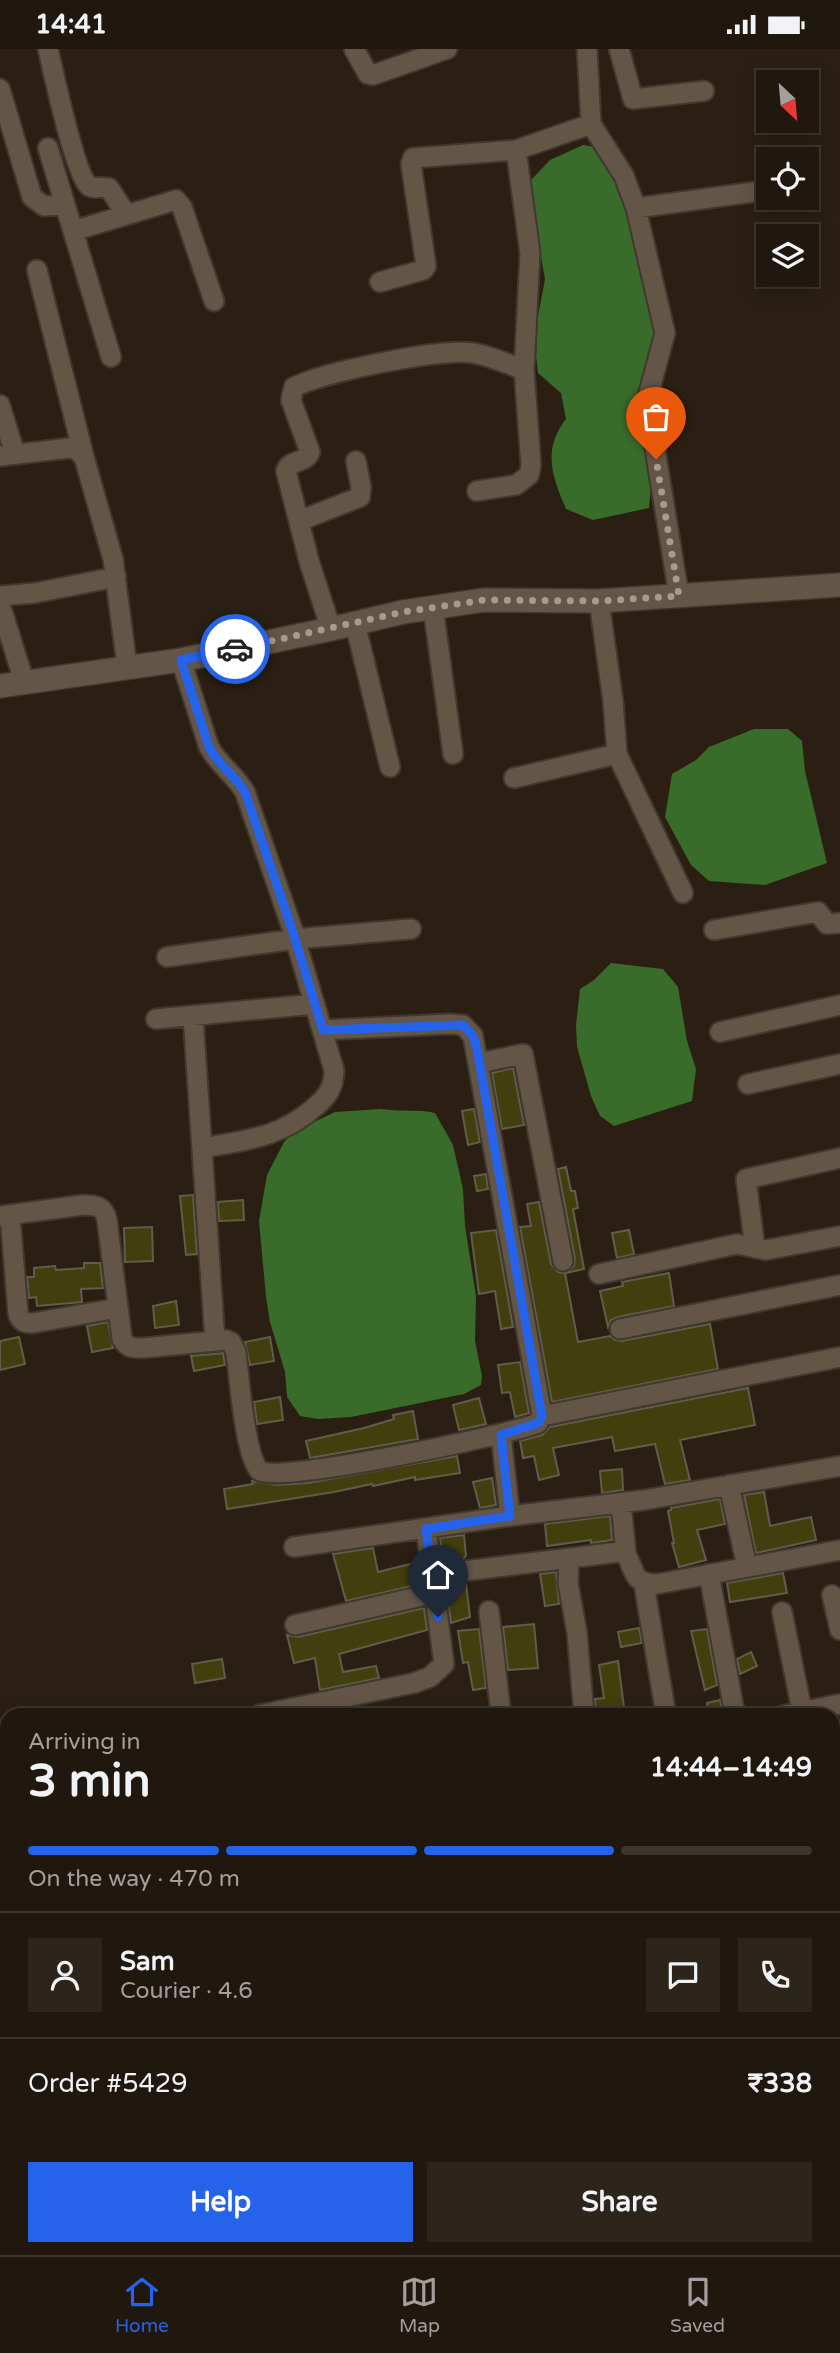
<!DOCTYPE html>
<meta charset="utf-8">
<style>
:root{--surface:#20170e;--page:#2d241c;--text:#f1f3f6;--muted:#a29f9e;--line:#3d362e;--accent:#2563eb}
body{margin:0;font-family:"Varela Round",sans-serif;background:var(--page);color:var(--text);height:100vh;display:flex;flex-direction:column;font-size:26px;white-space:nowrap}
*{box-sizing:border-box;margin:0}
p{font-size:23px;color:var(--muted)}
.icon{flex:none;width:38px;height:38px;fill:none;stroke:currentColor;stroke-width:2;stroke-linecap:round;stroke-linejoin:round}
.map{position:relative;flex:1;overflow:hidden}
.details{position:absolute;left:0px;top:1659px;width:840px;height:548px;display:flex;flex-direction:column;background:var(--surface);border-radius:21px 21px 0 0;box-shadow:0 4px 18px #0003,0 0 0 2px var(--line)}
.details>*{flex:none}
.needle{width:46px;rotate:154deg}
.fabs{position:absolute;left:756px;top:21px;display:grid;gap:14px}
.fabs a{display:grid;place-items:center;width:63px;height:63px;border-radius:0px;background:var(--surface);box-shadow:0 4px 18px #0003,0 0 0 2px var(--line);font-size:35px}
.pin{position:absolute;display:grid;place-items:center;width:60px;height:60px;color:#fff;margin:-72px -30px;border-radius:50% 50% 50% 0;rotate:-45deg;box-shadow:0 0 7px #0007}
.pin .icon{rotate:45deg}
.courier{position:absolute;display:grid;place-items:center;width:70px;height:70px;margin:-35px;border:5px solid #2563eb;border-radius:50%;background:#fff;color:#222;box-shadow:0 2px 9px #0007}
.overview em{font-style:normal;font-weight:700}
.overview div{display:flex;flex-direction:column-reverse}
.overview{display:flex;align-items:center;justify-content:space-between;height:119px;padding:0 28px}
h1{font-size:46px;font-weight:700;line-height:52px}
.bar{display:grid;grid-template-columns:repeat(4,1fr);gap:10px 7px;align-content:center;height:84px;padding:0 28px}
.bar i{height:9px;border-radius:5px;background:var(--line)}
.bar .selected{background:var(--accent)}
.bar p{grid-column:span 4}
.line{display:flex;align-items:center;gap:18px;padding:0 28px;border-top:2px solid var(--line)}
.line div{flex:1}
.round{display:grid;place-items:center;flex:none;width:74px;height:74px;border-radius:0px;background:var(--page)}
.primary-button{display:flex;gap:14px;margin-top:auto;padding:14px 28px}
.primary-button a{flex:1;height:80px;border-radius:0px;background:var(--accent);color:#fff;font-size:28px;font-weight:700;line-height:80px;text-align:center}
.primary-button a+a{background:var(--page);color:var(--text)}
.status{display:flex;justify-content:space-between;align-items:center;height:49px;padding:0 35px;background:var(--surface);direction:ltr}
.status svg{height:19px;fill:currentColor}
.dock{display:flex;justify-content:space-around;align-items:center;height:98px;border-top:2px solid var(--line);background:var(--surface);font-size:19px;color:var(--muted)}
.dock a{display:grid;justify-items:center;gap:4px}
.dock .selected{color:var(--accent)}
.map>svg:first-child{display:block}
.water{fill:#396b2a}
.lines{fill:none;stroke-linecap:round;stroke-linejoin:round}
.stream{stroke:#396b2a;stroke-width:5}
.building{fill:#423e0e;stroke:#5f5e4b;stroke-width:2}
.minor-casing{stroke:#423830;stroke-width:23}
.tertiary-casing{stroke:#423830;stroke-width:26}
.minor{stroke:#635647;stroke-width:19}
.tertiary{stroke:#635647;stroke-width:23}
.done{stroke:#a59c91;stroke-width:7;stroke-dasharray:0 12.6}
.route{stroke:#2563eb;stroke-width:9}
</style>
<div class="status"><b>14:41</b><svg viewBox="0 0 49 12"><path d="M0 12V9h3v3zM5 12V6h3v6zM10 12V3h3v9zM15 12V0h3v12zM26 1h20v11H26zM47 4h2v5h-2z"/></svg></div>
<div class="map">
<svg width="840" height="2206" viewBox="0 0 840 2206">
<rect width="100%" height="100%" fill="#2a1f12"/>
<path class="water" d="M583 96 595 98 608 116 630 170 657 285 647 310 634 359 652 426 649 459 593 471 566 460C552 427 542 401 566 370L561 344 538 324 536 307 538 267 545 230 537 186 531 131 550 111Z
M754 680H788L802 692 805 722 827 814 765 836 709 832 691 816 665 768 672 725 696 711 709 698Z
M611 914 663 920 678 938 687 992 696 1020 692 1052 614 1077 600 1067 591 1047 577 998 576 976 580 940 594 931Z
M381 1060C398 1063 420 1060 435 1064L453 1096 463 1140 465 1177 476 1247 475 1292 482 1327 481 1336 464 1345 351 1368 318 1370 300 1367 287 1348 285 1323 270 1273 266 1248 259 1172 267 1126 284 1093 295 1082 335 1063Z
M405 2200H683L684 2206H406Z"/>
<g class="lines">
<path class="stream" d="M382 2200V2206"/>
</g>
<path class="building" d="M513 1019 524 1076 502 1080 492 1024Z
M474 1060 480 1093 468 1096 462 1062Z
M566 1118 571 1142H575L578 1159 573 1160 584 1220 566 1224 574 1217 575 1210 558 1120Z
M486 1125 488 1140 477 1142 474 1127Z
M193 1146 197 1205 186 1206 180 1147Z
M243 1151 244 1171 219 1172 218 1153Z
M539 1153 551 1215 558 1223 565 1224 578 1293 610 1287 615 1291 622 1292 710 1275 718 1320 552 1353 520 1178 531 1177 527 1155Z
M152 1178 153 1212 125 1213 124 1179Z
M496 1181 513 1278 501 1280 495 1242 479 1245 471 1184Z
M629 1181 634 1205 617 1209 612 1184Z
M84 1214H100L103 1239 81 1240 82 1253 37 1257 36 1248 29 1249 27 1228H34V1219L55 1217 56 1221 84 1219Z
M669 1224 674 1257 618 1268 611 1271 608 1278 600 1242 623 1237 622 1233Z
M176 1252 179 1276 155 1279 153 1257Z
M108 1273 113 1299 92 1303 87 1277Z
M19 1288 25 1315 0 1321V1292Z
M270 1288 274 1312 250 1316 245 1293Z
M223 1304 225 1316 194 1322 191 1307Z
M520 1313 529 1364 515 1368 510 1343 502 1344 498 1316Z
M748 1339 755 1376 680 1391 690 1431 665 1435 655 1395 615 1402 612 1388 553 1399 559 1426 539 1431 534 1407 523 1409 520 1392 542 1386 550 1378Z
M280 1348 283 1371 257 1375 254 1353Z
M479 1349 486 1375 459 1381 453 1356Z
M413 1362 418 1390 310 1409 306 1392 364 1379 394 1370 393 1366Z
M457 1407 460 1424 415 1431V1428L373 1437 372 1435 334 1443 227 1460 224 1440 253 1435 252 1432 276 1436 308 1434Z
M622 1420 623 1441 602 1444 600 1422Z
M492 1429 496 1456 480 1459 473 1433Z
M764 1443 770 1477 811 1468 816 1491 756 1504 744 1446Z
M720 1450 725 1475 697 1481 706 1511 679 1518 672 1494H674L668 1462 671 1461V1459Z
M610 1467 612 1491 591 1494V1491L547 1497 545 1475Z
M464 1486 466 1507 463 1510 443 1512 440 1489Z
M373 1499 378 1523 418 1513 421 1535 346 1552 333 1505Z
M556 1523 559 1555 545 1557 540 1525Z
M783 1524 787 1544 730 1553 727 1534Z
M466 1534 470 1568 451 1574 446 1537Z
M424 1559 427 1581 339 1605 343 1623 376 1617 379 1629 320 1641 315 1609 294 1614 287 1586 298 1588Z
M534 1575 538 1619 508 1621 503 1578Z
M639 1579 642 1594 621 1598 618 1583Z
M479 1580 486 1639 473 1641 468 1613 463 1614 458 1582Z
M707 1580 717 1636 705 1641 691 1582Z
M751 1603 757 1617 740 1625 737 1610Z
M222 1610 225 1629 195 1634 192 1615Z
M618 1612 625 1666H596L595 1650 604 1649 599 1616Z
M720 1651 723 1666H709L707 1654Z"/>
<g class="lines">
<g class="minor-casing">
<path id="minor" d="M48 0C53 22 75 124 88 136 93 141 102 137 109 139L126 165
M354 0 368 25 373 26 447 0
M587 0 591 75 624 127 636 159 665 284 647 351 679 547
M619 0 633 50 704 42
M0 40 32 148 44 157 65 156
M48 99 111 308
M636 159 768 141
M73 182 176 151 182 158 214 252
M37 221 84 408
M380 233 423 221 426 217 411 115 413 109 516 101 591 75
M0 356 15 405
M0 407 70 399 77 401 84 408 113 510 127 617
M477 442 516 436 529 426 531 416 524 321 530 204 516 101
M299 472 360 448 361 438 356 412
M0 547 35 544 116 528
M599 552 613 652 617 705 683 844
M0 555 24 632
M433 558 453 705
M355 574 390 718
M331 580 309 512 286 422C290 410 305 415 310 403L291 351 294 338C325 323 439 299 473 304 491 307 508 315 524 321
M181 611 209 698C219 716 235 726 245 743L292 879 334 1021C334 1038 328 1047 315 1058 280 1089 246 1091 202 1099
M514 729 617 705
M714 881 818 863 827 875 840 874
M167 908 295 890 411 880
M193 967 215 1292
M156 970 315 955
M720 983 840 956
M479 1014 523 1005 563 1212
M748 1035 840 1015
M10 1166 18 1264C20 1273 25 1274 33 1274L118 1259
M0 1167 83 1156C96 1156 104 1157 107 1171L122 1290C127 1299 133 1299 143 1299L226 1291 231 1293 236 1303C239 1326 245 1409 260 1422 276 1435 509 1386 538 1374L542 1367 541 1361 473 987 463 976 450 975 322 981
M755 1199 746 1130 840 1109
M599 1225 737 1195 766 1201 840 1187
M620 1280 840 1236
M542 1367 840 1308
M501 1386 510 1467
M729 1436 747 1518
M621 1454 626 1505
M294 1498 510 1467 644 1451 840 1417
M569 1509 568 1534 577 1584 584 1666
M709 1525 735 1666
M432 1526 619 1503 626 1505C636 1524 632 1534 657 1535L840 1501
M644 1535 666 1666
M832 1546 840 1581
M489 1562 501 1666
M782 1563 802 1662
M295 1576 435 1544
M259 1666 414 1634 430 1628 444 1615 426 1480
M785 1666 840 1655
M833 1752 840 1751
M0 1854 7 1864
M833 1871 840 1870
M0 2140 7 2138
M833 2143H840
M200 2200 202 2206
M729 2200 731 2206
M801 2200 802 2206
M78 2206 82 2200"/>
</g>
<g class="tertiary-casing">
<path id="tertiary" d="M0 637 181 611 331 580 403 563 484 551 599 552 840 536
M0 1707 7 1717
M333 2200 334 2206"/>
</g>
<use href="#minor" class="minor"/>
<use href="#tertiary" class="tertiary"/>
</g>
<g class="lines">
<path class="done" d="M235 600 403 563 484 551 599 552 679 547 656 410"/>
<path class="route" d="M235 600 181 611 209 698C218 716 235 726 245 743L292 880 323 981 463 976 473 987 477 1000 542 1367 538 1374 501 1386 510 1467 426 1480 438 1568"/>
</g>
</svg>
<div class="fabs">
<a><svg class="needle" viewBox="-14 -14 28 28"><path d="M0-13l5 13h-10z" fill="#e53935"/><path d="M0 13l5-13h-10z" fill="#a29f9e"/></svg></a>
<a><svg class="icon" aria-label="locate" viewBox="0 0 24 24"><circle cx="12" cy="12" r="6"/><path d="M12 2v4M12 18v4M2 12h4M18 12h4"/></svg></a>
<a><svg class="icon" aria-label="layers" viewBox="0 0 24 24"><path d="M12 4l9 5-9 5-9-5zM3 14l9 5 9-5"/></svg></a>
</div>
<div class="pin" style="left:656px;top:410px;background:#ea580c"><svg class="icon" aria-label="bag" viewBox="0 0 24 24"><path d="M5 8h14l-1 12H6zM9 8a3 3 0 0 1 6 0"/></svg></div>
<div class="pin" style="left:438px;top:1568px;background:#1f2937"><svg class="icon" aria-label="home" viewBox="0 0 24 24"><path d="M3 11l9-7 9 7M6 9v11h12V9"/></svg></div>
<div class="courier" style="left:235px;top:600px"><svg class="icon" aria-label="car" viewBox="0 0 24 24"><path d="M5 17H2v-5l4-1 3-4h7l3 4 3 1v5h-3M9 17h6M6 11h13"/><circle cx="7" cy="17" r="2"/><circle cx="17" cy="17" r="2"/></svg></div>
<section class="details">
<div class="overview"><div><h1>3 min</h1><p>Arriving in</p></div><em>14:44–14:49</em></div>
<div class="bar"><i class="selected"></i><i class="selected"></i><i class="selected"></i><i></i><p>On the way · 470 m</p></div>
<div class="line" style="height:126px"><a class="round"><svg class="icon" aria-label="person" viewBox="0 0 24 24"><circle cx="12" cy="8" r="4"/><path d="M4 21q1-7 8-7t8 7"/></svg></a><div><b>Sam</b><p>Courier · 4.6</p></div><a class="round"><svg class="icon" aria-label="chat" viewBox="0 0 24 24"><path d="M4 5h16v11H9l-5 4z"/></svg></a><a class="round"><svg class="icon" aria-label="phone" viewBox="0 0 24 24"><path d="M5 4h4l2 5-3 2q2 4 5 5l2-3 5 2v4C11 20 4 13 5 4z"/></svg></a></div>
<div class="line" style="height:91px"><div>Order #5429</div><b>₹338</b></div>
<div class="primary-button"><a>Help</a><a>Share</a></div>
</section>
</div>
<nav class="dock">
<a class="selected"><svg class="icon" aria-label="home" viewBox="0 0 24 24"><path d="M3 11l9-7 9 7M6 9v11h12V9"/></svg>Home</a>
<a><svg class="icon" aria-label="map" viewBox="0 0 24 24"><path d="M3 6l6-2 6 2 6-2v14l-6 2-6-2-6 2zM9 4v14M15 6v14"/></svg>Map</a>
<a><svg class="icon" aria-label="saved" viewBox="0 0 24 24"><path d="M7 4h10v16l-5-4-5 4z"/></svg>Saved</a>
</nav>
